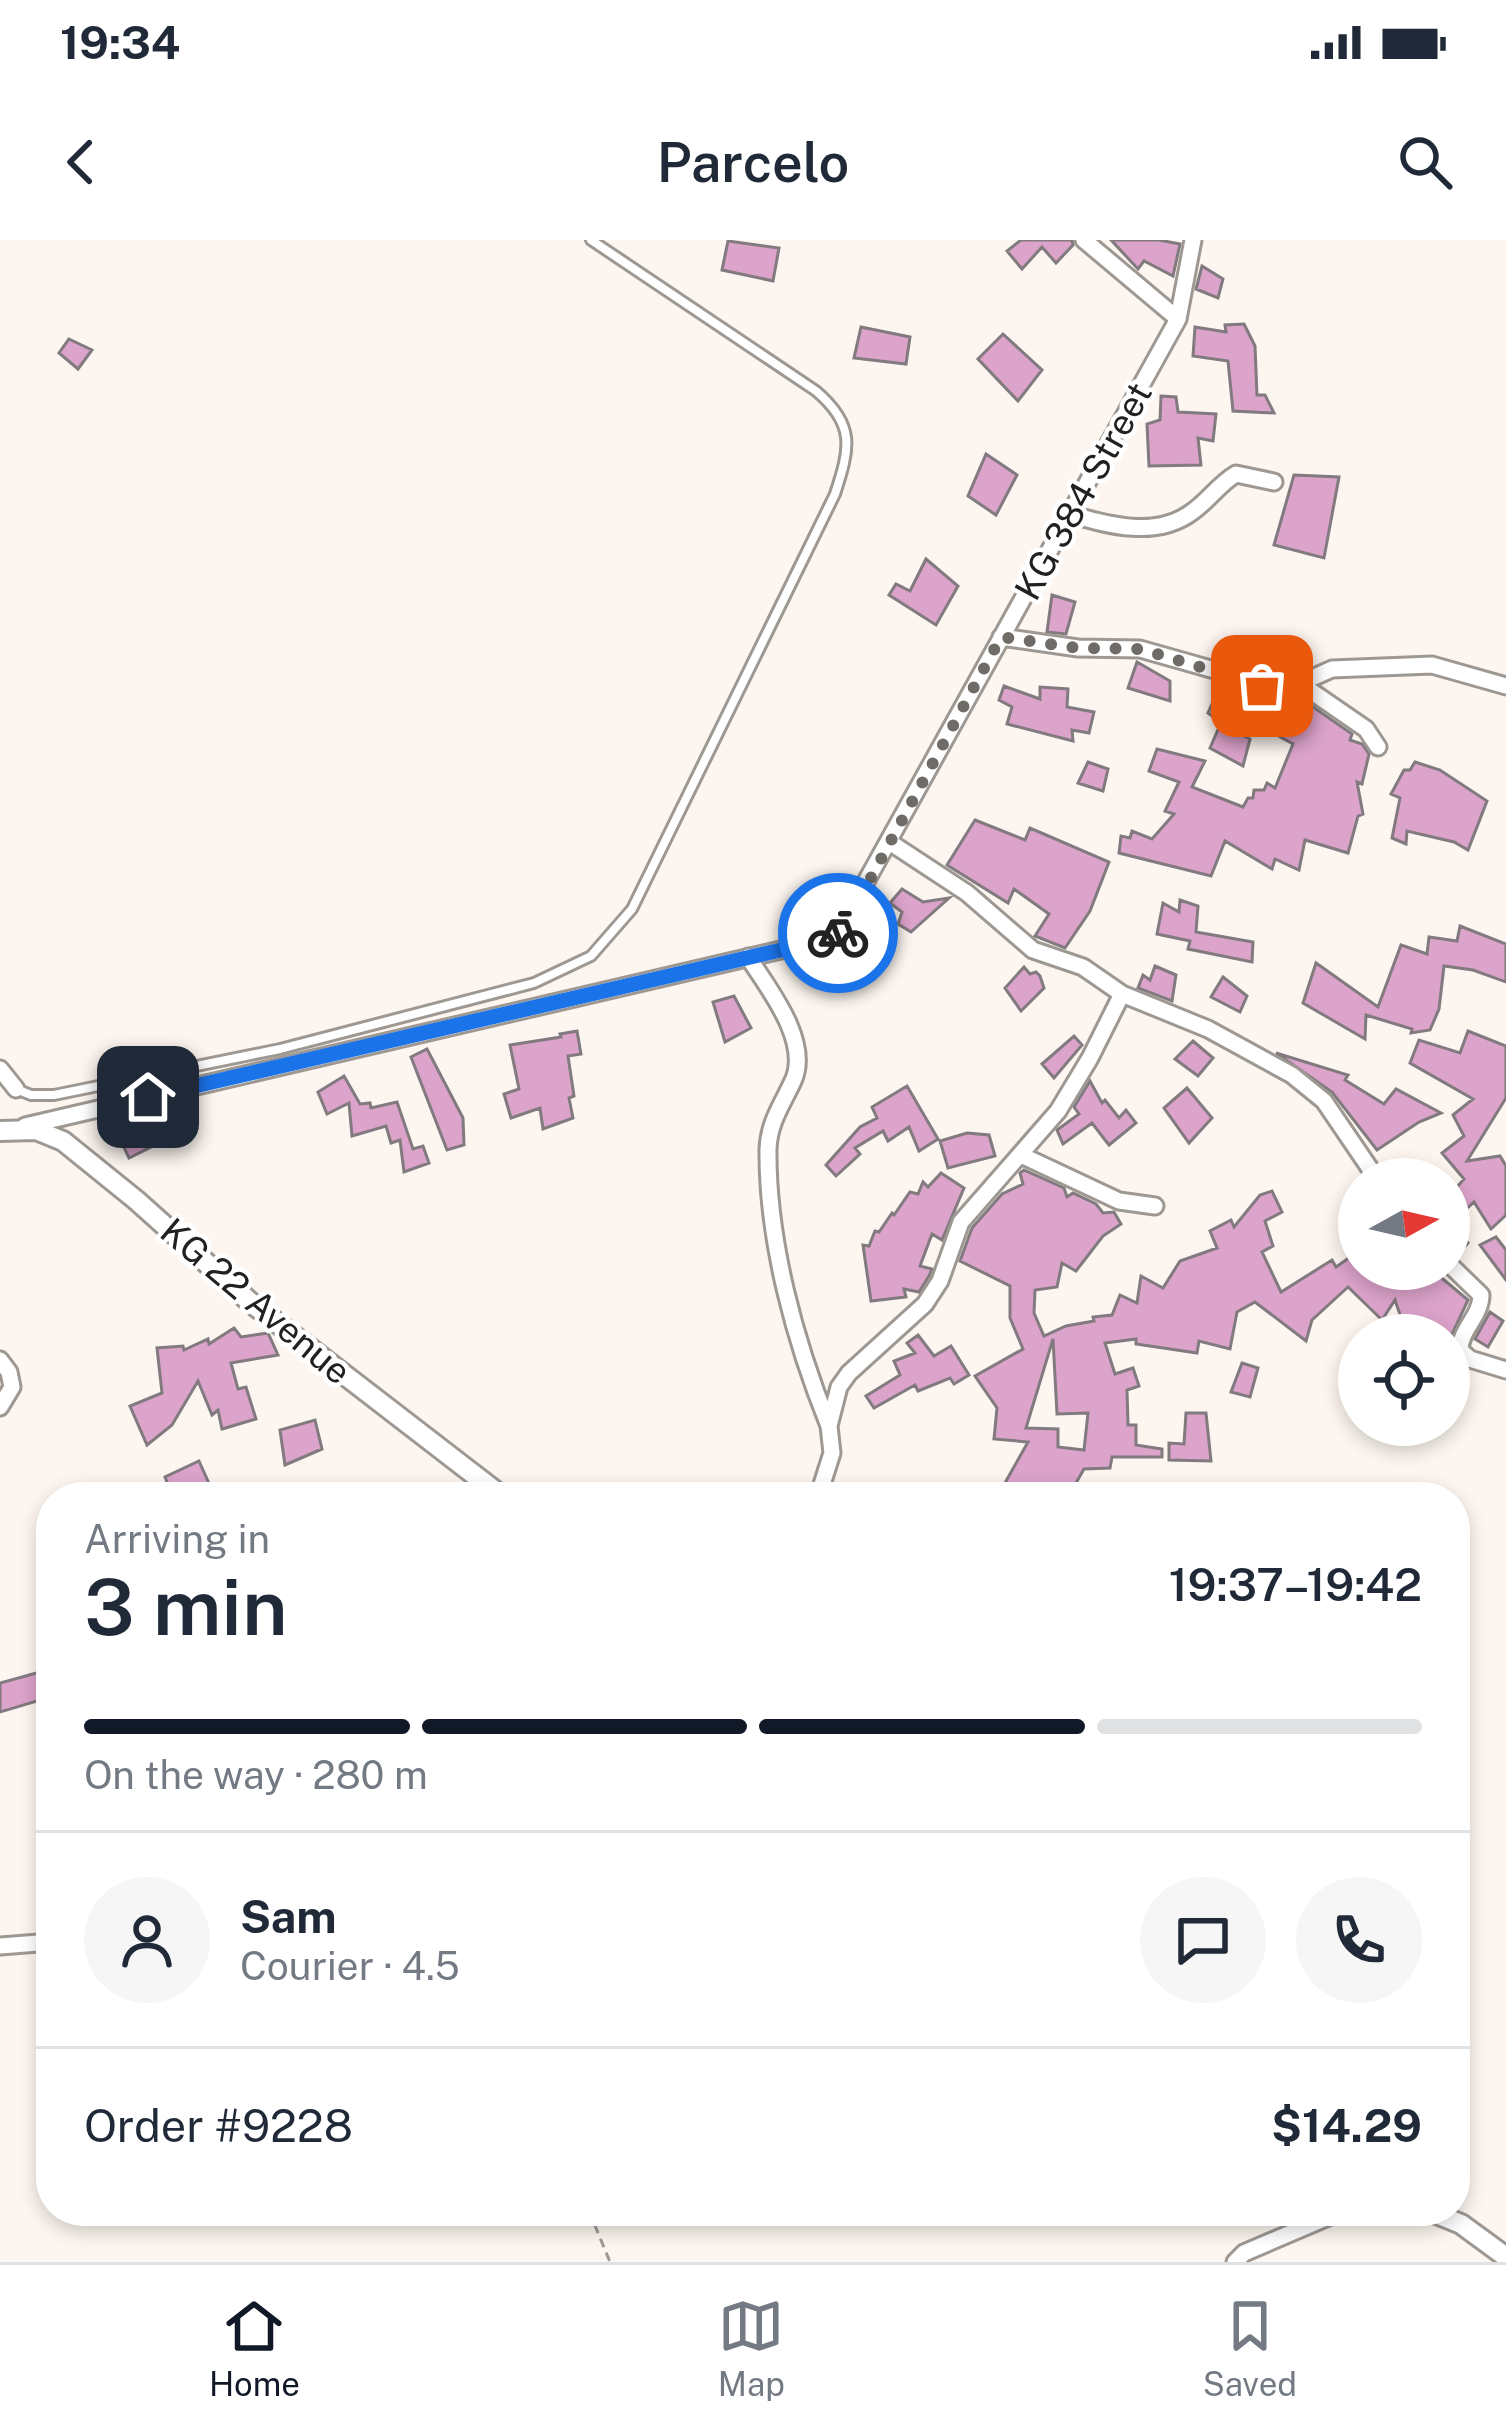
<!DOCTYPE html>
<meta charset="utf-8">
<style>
:root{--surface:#fff;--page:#f6f6f7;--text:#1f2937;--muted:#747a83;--line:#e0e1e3;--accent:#111827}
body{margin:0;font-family:"Public Sans",sans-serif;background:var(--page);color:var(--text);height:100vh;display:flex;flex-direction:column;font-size:45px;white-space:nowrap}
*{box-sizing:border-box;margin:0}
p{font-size:39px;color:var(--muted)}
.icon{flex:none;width:66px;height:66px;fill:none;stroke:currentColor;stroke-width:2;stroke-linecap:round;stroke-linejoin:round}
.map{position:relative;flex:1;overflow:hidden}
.details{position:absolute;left:36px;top:1242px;width:1434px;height:744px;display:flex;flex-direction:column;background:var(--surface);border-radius:48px;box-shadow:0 6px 18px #0003}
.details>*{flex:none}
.needle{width:78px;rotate:82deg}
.controls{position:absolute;left:1338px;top:918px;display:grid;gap:24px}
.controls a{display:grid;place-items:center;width:132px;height:132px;border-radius:50%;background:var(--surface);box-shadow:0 6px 18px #0003;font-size:60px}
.pin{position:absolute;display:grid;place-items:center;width:102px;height:102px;color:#fff;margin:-51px;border-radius:24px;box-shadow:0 6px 18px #0006}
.courier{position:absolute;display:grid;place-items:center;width:120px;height:120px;margin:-60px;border:9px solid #1a73e8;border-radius:50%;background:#fff;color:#222;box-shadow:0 3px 15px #0007}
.overview em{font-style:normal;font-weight:600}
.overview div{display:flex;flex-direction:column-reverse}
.overview{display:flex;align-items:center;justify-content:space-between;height:204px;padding:0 48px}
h1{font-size:78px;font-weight:600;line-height:90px}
.bar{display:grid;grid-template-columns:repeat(4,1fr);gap:18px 12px;align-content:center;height:144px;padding:0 48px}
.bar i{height:15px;border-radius:9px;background:var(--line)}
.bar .selected{background:var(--accent)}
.bar p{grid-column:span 4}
.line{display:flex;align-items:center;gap:30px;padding:0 48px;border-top:3px solid var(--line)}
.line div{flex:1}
.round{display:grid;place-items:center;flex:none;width:126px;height:126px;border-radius:63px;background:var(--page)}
.status{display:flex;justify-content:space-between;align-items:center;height:84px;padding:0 60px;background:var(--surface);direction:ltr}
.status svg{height:33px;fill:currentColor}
header{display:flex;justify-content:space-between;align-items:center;height:156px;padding:0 48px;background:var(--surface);font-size:54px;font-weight:600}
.tab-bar{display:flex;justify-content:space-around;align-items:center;height:168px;border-top:3px solid var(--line);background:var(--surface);font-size:33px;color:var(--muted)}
.tab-bar a{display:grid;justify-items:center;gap:6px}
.tab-bar .selected{color:var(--accent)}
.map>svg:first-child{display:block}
.building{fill:#dca3cb;stroke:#817a7f;stroke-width:3;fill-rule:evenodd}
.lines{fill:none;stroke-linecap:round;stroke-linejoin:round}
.service-casing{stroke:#9e9893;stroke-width:14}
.minor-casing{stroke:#9e9893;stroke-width:21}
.tertiary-casing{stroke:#9e9893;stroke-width:24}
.path{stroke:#9f9a96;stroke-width:3;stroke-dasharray:9 6;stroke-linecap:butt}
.service{stroke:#fff;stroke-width:8}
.minor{stroke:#fff;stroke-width:15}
.tertiary{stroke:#fff;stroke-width:18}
.done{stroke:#6f6c68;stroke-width:12;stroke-dasharray:0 21.6}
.route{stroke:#1a73e8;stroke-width:15}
.labels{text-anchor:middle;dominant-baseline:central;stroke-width:9;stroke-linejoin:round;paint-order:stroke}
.street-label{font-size:36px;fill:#23211f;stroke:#fff}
</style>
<div class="status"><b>19:34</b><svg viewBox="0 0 49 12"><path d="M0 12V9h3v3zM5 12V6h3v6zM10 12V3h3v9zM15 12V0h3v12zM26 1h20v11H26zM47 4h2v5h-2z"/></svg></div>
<header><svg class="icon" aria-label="back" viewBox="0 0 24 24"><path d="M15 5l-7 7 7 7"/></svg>Parcelo<svg class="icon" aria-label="search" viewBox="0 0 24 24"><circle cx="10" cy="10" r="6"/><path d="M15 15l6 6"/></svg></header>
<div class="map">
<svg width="1506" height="2022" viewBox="0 0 1506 2022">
<rect width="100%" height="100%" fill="#fdf6f0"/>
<path class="building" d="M1021 0H1072L1073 5 1056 23 1042 7 1022 29 1007 11Z
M1111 0H1159L1180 4 1173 36 1144 21 1138 29Z
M728 1 779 8 773 41 722 30Z
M1202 26 1223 39 1218 58 1196 49Z
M1244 84 1255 106 1257 155H1265L1274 173 1233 171 1228 121 1193 116 1195 87 1226 92 1225 85Z
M861 87 910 97 906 124 854 118Z
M1003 94 1042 130 1018 161 978 119Z
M69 99 92 110 78 129 59 113Z
M1161 156 1176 157 1178 172 1216 174 1213 201 1198 198 1201 225 1149 226 1147 184 1160 180Z
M986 214 1017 235 996 275 968 256Z
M1294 235 1339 237 1324 318 1274 305Z
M926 319 958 346 936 385 889 355 896 344 910 351Z
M1052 355 1075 362 1066 394 1047 392Z
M1137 422 1170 441V461L1128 448Z
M1221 444 1238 455 1223 484 1208 473Z
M1004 446 1040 459V447L1068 449 1067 467 1094 472 1089 493 1072 490 1073 501 1007 484 1012 467 999 460Z
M1276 463 1301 471 1305 463 1313 467 1352 494 1350 500 1362 504 1369 514 1362 544 1357 542 1363 574 1358 576 1348 613 1305 600 1299 630 1275 619 1272 629 1225 601 1211 636 1119 613 1121 596 1130 598 1132 591 1152 599 1174 574 1165 571 1179 542 1149 531 1157 509 1205 521 1192 547 1243 567 1248 558H1253L1254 550H1264L1267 543 1275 548 1293 504 1266 489Z
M1220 485 1250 499 1243 526 1210 508Z
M1088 522 1108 529 1103 551 1078 543Z
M1415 522 1440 530 1487 561 1468 610 1454 602 1407 591 1406 604 1392 598 1400 558 1391 554 1404 530H1410Z
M975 580 1025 600 1030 588 1109 622 1090 671 1065 708 1035 696 1049 674 1014 649 1008 663 947 625Z
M902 649 923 662 949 658 911 692 898 684 902 672 890 663Z
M1180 660 1198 666 1196 692 1253 702 1252 722 1188 709 1190 701 1157 694 1163 663 1179 672Z
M1460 686 1506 704V742L1473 730 1444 726 1439 769 1430 790 1411 793 1412 789 1366 775 1365 799 1303 763 1316 723 1378 767 1401 705 1427 714 1429 697 1457 701Z
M1155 726 1176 735 1172 761 1138 748 1143 735 1150 740Z
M1024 727 1030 734 1036 732 1040 736 1044 748 1021 771 1005 748Z
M1223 737 1247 756 1240 772 1211 757Z
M734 756 751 788 725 802 713 762Z
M577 791 581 814 568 816 574 856 569 858 573 878 543 889 540 868 511 878 504 854 519 849 510 805 561 797 560 794Z
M1468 791 1506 806V858L1467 921 1500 916 1506 926V975L1491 989 1474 962 1451 983 1468 1003 1457 1015 1449 1012V956L1464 939 1442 913 1464 896 1453 875 1473 859 1410 823 1419 800 1460 813Z
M1074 796 1082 805 1054 838 1042 824Z
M1193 801 1213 818 1198 836 1175 819Z
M427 809 463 878 464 905 447 910 411 817Z
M1276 813 1348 835 1345 840 1384 864 1396 849 1441 873 1419 882 1377 910 1332 852Z
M344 836 360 864 370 863 371 868 397 862 413 909 423 906 429 923 404 932 400 900 391 903 386 886 352 896 349 863 327 874 318 852Z
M1090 841 1102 863 1105 860 1119 878 1126 870 1136 883 1109 905 1092 883 1063 904 1057 890 1079 874 1074 867Z
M907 846 938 899 919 911 909 887 888 901 883 891 855 908 860 914 836 936 826 925 860 887 877 878 872 867Z
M1187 848 1212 878 1189 903 1164 868Z
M140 872 157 904 129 918 112 882Z
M967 893 989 895 995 916 948 928 940 901Z
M1024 930 1064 948 1067 957 1073 953 1096 964 1103 973 1114 972 1121 984 1103 996 1076 1031 1062 1023 1057 1047 1035 1050 1034 1073 1044 1096 1066 1086 1094 1081 1093 1077 1112 1075 1120 1055 1137 1063 1141 1036 1163 1048 1180 1021 1217 1008 1210 991 1231 980 1234 987 1260 955 1272 951 1282 972 1265 981 1273 1006 1262 1012 1281 1052 1332 1020 1336 1027 1353 1015 1359 1016V1029H1431L1468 1060 1449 1101V1095H1407L1395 1060 1382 1080 1348 1047 1312 1080 1306 1101 1255 1062 1237 1072 1230 1109 1199 1101 1197 1113 1136 1104V1099L1105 1103 1115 1134 1133 1128 1139 1146 1127 1150 1128 1185H1136V1205L1162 1209V1217H1112L1110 1228 1084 1229 1068 1257H997L1028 1202 994 1199 997 1168 975 1136 1023 1109 1010 1078V1046L960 1021 972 988 1002 954 1023 944 1020 933ZM1053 1099 1057 1174 1088 1173 1084 1210 1058 1207V1189L1026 1188Z
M941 933 964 948 942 1000 932 994 920 1026 932 1029 929 1036 919 1052 904 1049 906 1057 871 1061 863 1005 869 1006 875 991 879 992 892 973 894 975 910 952 918 954 923 942 928 947Z
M1496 997 1506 1010V1040L1480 1005Z
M1490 1072 1503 1081 1488 1107 1475 1099Z
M234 1088 241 1097 268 1093 278 1115 231 1123 238 1149 246 1147 256 1179 222 1189 218 1170 212 1175 198 1141 172 1185 147 1205 130 1166 162 1153 157 1108 183 1106 184 1110 208 1099 209 1104Z
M918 1095 934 1116 951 1106 969 1135 954 1144 950 1138 918 1151 915 1145 874 1168 866 1156 900 1135 894 1121 915 1113 907 1103Z
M1242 1123 1258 1128 1250 1157 1231 1152Z
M1186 1173H1206L1211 1221 1169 1220V1203L1184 1204Z
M315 1180 322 1209 285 1225 280 1190Z
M199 1221 215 1257H173L165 1237Z
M51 1429V1457L0 1472V1443Z"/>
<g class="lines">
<g class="service-casing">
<path id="service" d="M16 849 31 855H54L280 809 534 743 591 716 632 669 835 254C850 208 856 185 816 151L591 0"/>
</g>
<g class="minor-casing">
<path id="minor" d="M1084 0 1178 79
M1069 274C1108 285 1156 299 1192 272 1208 261 1219 244 1236 234L1274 242
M1001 397 1078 408 1140 409 1285 450 1332 429 1432 425 1506 446
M1302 445 1366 489 1378 507
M891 603 967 653 1033 710 1083 727 1122 754 1208 789 1292 835 1324 861 1377 939
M748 717C769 749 811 802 793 841 782 865 769 882 768 909 767 1000 795 1102 829 1186
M0 829 16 849
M25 886 828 699 838 692 1178 79 1193 0
M1021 915 1119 961 1155 966
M1449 1024 1481 1055C1481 1076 1460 1090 1460 1110L1470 1119 1506 1130
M0 1120 9 1132 12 1147 0 1167
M818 1257 832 1213 829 1186 839 1147 849 1133 925 1064 940 1041 961 982 1058 871 1090 818 1122 754
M0 1706 51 1702
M1235 2022 1244 2013 1342 1971"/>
</g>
<g class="tertiary-casing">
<path id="tertiary" d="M0 891 36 890 63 901 136 960 250 1062 503 1257
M1429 1971 1461 1984 1506 2017"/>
</g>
<path class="path" d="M589 1971 610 2022"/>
<use href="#service" class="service"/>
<use href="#minor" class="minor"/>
<use href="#tertiary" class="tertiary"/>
</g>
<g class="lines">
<path class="done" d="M838 693 846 684 1001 397 1078 408 1141 409 1262 446"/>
<path class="route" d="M148 857 828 699 838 693"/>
</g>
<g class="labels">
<g class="street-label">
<text transform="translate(1083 251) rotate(-61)">KG 384 Street</text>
<text transform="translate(256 1061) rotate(40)">KG 22 Avenue</text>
</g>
</g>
</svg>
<div class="controls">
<a><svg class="needle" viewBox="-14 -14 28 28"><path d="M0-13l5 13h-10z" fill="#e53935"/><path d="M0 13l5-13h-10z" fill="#747a83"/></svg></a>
<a><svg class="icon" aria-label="locate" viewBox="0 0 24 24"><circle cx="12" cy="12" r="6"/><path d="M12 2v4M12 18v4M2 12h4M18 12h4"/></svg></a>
</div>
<div class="pin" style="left:1262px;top:446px;background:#ea580c"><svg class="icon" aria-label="bag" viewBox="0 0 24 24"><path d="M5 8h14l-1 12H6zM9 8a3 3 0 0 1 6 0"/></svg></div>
<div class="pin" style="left:148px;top:857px;background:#1f2937"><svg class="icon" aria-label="home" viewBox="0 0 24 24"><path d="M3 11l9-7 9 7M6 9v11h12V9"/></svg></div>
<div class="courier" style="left:838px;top:693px"><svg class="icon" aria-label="bike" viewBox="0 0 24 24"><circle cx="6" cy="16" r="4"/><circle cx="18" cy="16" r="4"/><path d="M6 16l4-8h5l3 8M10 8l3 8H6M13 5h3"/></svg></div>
<section class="details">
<div class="overview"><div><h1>3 min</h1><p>Arriving in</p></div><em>19:37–19:42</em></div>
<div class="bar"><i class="selected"></i><i class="selected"></i><i class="selected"></i><i></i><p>On the way · 280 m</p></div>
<div class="line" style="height:216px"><a class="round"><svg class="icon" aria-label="person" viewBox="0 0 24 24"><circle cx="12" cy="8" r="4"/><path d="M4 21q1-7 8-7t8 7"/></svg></a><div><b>Sam</b><p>Courier · 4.5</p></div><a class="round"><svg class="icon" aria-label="chat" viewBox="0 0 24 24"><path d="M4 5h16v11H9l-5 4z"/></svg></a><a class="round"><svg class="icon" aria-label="phone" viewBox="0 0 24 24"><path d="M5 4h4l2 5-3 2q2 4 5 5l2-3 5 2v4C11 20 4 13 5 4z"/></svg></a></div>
<div class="line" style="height:156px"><div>Order #9228</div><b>$14.29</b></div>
</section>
</div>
<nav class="tab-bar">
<a class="selected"><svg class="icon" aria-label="home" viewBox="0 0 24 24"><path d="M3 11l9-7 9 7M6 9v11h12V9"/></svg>Home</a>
<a><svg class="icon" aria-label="map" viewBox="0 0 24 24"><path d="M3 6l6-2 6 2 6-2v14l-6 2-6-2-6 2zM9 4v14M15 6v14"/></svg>Map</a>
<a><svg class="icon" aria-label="saved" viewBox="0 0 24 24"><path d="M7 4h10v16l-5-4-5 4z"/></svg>Saved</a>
</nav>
